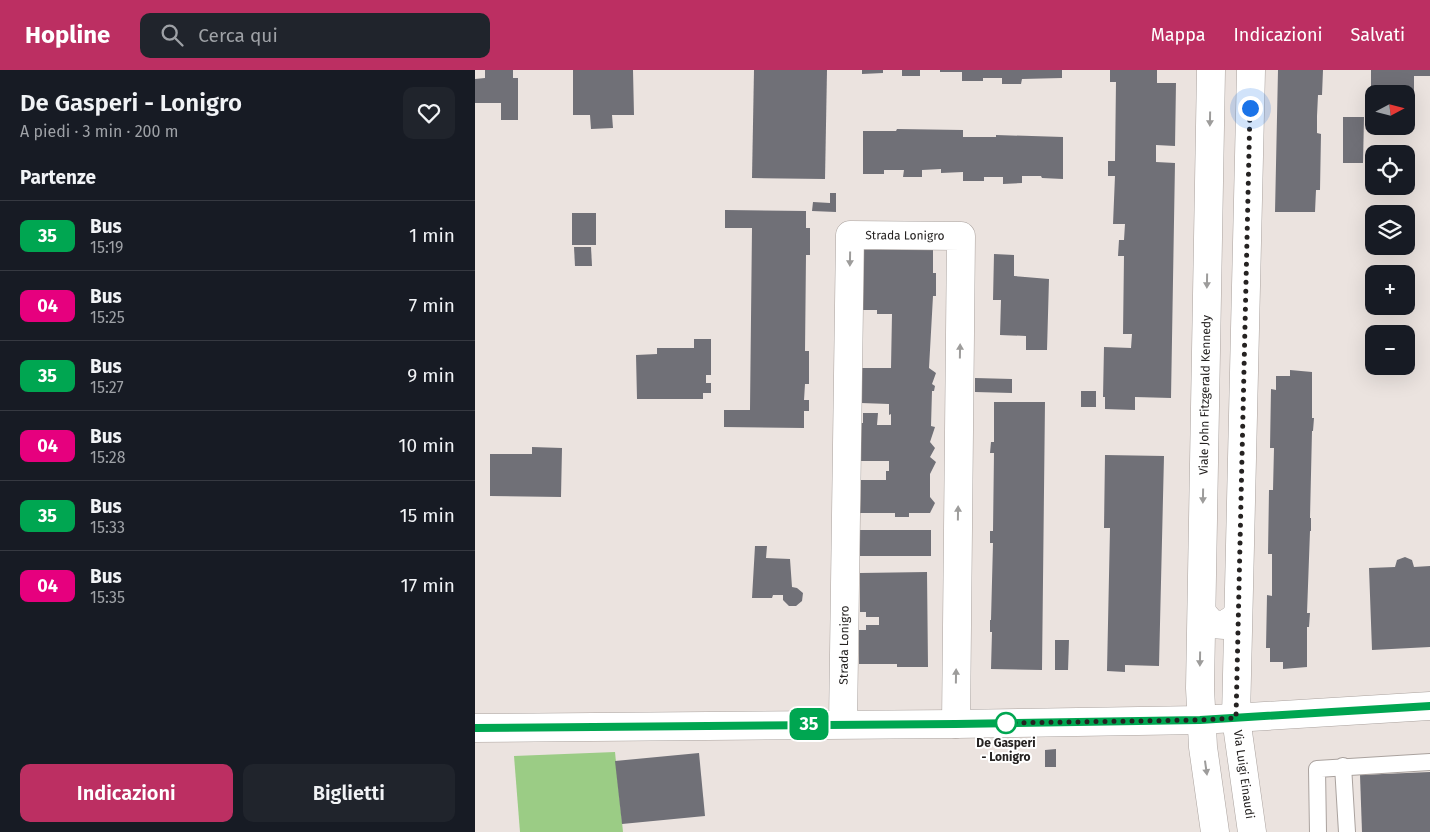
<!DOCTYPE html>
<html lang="it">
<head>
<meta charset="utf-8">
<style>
  :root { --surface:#171b24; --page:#20242c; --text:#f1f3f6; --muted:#9ea1a6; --line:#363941; --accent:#bc2f62 }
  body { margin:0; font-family:"Fira Sans",sans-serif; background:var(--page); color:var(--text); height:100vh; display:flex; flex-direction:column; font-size:19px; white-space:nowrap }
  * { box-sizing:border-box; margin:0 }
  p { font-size:16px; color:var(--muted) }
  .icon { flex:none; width:28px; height:28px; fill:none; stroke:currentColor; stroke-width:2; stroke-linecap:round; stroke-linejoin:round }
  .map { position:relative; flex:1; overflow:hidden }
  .details { display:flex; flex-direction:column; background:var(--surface); width:475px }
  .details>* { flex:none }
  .badge { padding:0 10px; border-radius:8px; font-size:18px; line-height:32px }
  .needle { width:32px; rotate:83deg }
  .tools { position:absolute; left:890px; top:15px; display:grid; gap:10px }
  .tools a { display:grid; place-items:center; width:50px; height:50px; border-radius:10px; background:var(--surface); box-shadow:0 5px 20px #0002; font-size:25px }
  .you { position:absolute; width:25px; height:25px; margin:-12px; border:4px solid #fff; border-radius:50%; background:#1a73e8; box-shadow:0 0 0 8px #1a73e833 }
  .map>.badge { position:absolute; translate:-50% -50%; box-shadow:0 0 0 2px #fff }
  h2 { padding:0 20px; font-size:19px; line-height:45px }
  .round { display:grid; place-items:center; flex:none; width:52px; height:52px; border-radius:10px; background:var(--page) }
  .headline { display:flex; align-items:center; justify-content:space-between; height:85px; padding:0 20px }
  h1 { font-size:24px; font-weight:600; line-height:38px }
  .primary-button { display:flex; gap:10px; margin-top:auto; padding:10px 20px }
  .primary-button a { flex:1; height:58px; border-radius:10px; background:var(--accent); color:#fff; font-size:20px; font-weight:600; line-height:58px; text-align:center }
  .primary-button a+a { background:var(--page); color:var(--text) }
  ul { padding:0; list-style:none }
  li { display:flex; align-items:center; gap:15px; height:70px; padding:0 20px; border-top:1px solid var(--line) }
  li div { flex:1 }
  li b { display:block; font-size:19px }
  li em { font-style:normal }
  li .badge { min-width:55px; font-weight:700; text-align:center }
  header { display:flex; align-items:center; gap:30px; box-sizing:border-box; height:70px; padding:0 25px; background:var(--accent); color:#fff }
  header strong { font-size:24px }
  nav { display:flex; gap:28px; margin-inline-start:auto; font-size:18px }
  .search { width:350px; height:45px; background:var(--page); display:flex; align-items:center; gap:12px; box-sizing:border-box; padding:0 18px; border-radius:10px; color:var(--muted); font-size:19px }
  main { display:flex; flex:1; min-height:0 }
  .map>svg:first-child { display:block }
  .green { fill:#9bcc85 }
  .building { fill:#707077 }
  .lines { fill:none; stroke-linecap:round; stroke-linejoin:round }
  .lane-casing { stroke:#aaa29e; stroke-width:18 }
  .street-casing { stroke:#aaa29e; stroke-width:29 }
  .secondary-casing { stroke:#aaa29e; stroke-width:29 }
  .lane { stroke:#fff; stroke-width:16 }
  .street { stroke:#fff; stroke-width:28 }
  .secondary { stroke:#fff; stroke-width:28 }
  .oneway { fill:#9d9c9b }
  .line-casing { stroke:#fff; stroke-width:11 }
  .line { stroke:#00a651; stroke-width:8 }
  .walk { stroke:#252221; stroke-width:5; stroke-dasharray:0 9 }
  .stop-dot { fill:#fff; stroke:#00a651; stroke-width:2.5 }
  .labels { text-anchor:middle; stroke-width:4; stroke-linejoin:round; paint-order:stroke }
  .street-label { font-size:12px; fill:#252221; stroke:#fff }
  .stop-label { font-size:12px; font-weight:bold; fill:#252221; stroke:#fff }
</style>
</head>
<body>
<header>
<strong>Hopline</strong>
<div class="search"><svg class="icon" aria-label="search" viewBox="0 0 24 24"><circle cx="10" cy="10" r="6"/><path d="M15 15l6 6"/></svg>Cerca qui</div>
<nav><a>Mappa</a><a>Indicazioni</a><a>Salvati</a></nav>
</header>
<main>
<section class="details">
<div class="headline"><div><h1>De Gasperi - Lonigro</h1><p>A piedi · 3 min · 200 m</p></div><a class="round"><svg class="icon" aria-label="heart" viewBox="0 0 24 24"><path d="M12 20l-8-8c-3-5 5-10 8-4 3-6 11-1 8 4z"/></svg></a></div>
<h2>Partenze</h2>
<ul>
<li><span class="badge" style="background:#00a651;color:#fff">35</span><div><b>Bus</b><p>15:19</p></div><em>1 min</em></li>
<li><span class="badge" style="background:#e6007e;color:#fff">04</span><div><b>Bus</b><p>15:25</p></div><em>7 min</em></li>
<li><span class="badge" style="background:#00a651;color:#fff">35</span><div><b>Bus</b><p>15:27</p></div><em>9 min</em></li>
<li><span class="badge" style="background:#e6007e;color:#fff">04</span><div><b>Bus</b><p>15:28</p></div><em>10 min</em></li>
<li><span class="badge" style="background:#00a651;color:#fff">35</span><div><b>Bus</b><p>15:33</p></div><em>15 min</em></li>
<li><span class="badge" style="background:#e6007e;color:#fff">04</span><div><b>Bus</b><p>15:35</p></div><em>17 min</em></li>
</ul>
<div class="primary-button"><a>Indicazioni</a><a>Biglietti</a></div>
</section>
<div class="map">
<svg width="955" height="762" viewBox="0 0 955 762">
  <rect width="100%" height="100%" fill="#ebe3df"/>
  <path class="green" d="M140 682 148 762H45L39 686Z"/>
  <g class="building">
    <path d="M10 0H38V8H43V50H26V33H0V9L10 8Z"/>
    <path d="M98 0H158L159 45H137L138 58 116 59 115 45H98Z"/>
    <path d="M279 0H352L350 109 277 108Z"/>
    <path d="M387 0H408V3L387 4Z"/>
    <rect x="427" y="0" width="18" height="6"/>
    <path d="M465 0H587V8L547 9 546 14H527V8H508V11H487V2H465Z"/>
    <path d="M635 0H682V13H701L700 76 681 75V92L700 93 696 328 660 327V340L630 339V327H628L629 277 656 278 657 264H648L649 186H643L644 170H649L650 154H638L640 106H633V91H640L641 12H635Z"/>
    <path d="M803 0H848L847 25H843L842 46V63L846 64 845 120H841L840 142H800Z"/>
    <path d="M896 0H955V6H939V21L896 22Z"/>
    <path d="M868 47H889L888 93H868Z"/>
    <path d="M422 59 488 60V67H521V65L588 67V109L567 108 566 106H547V113L528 114V107H509V111H488V102L466 103V99L447 100V107H428L429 100H409V104H388V61H421Z"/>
    <path d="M355 123H361V142L337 141 338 132 355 133Z"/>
    <path d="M250 140 331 141V158H335V185H331L330 281H334V314H330L329 330H334V341H329V358L249 357V340H275L277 158H250Z"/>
    <rect x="97" y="143" width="24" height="32"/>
    <path d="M458 174V203H461V226H458L454 298 461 303 457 314 460 316 459 321H457L456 356 460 357 455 372 460 378 455 387 461 392 455 404V427L460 433 455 443H434V447H420V443H385L386 410H411V401H414V391H386V353H388V343H403L402 355H416V344L414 345V334L386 333V298H416L417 244H402V240H387V177Z"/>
    <path d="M99 177H116L117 196H100Z"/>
    <path d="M519 184 539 185V206L574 209 572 280H551V266L525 265 526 230H518Z"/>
    <path d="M219 269H236V305H231V313H236V323H228V329H162L161 285 182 284V278H219Z"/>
    <path d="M815 300 837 302V348H839L838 361H837L835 448H836V461H835L832 543H835L834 557H832V597L808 599V592H795V578H791L792 525 797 526V484H793L794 420H798L799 378H795L796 319 801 320V306H815Z"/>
    <path d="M500 308 537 309V323L500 322Z"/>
    <rect x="606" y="321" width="15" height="16"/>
    <path d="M519 332H570L567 600 516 599 517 562H515V550H516L518 473H515V461H518L519 383H515L516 372H519Z"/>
    <path d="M57 377 87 378 86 427 15 426V384H57Z"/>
    <path d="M630 385 689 386 684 596 650 595V602L632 601 635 458H629Z"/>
    <rect x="385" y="460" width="71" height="26"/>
    <path d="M280 476H292L291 488 315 489 317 517 322 518 328 523 327 531 321 536H314L308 530V525H298L297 528H277Z"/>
    <path d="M930 487 937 490 939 497 955 496V577L897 580 894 498 920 497 922 490Z"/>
    <path d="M452 502 453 597H422V594H384V560H391V555H404V547H391V542H385V503Z"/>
    <path d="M580 570H594L593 600H580Z"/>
    <path d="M581 679V697H570V680Z"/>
    <path d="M224 683 230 746 147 754 140 691Z"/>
    <path d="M955 702V762H887L885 705Z"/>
  </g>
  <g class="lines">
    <g class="lane-casing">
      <g id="lane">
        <path d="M868 696 872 762"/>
        <path d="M843 762 842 699 955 692"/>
      </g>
    </g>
    <g class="street-casing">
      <g id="street">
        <path d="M727 543 737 554 750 555 762 546"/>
        <path id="s1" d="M368 654 375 165 486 166 481 654"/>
      </g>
    </g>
    <g class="secondary-casing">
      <g id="secondary">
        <path d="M736 0 725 618 728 677 740 762"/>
        <path id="s2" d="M776 0 761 648 777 762"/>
        <path d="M0 658 481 654 725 650 955 636"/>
      </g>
    </g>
    <use href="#lane" class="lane"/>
    <use href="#street" class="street"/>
    <use href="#secondary" class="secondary"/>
  </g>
  <defs><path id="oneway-solid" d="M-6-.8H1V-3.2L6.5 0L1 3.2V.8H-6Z" transform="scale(1.25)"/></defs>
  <g class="oneway">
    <use href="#oneway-solid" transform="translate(735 49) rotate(91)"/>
    <use href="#oneway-solid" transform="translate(375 189) rotate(91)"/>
    <use href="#oneway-solid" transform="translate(732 211) rotate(91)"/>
    <use href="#oneway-solid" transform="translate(485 281) rotate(-89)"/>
    <use href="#oneway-solid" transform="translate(728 426) rotate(91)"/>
    <use href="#oneway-solid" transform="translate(483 443) rotate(-89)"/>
    <use href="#oneway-solid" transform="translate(725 589) rotate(91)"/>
    <use href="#oneway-solid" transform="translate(481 606) rotate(-89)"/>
    <use href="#oneway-solid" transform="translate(731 698) rotate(82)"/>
  </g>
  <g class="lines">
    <g class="line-casing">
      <path id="line" d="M0 658 481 654 725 650 955 636"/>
    </g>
    <use href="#line" class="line"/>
    <path class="walk" d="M531 653 725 650 761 648 775 38"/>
  </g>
  <circle class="stop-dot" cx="531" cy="653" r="10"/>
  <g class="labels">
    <g class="street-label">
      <text dy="4" stroke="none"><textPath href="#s1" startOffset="544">Strada Lonigro</textPath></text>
      <text transform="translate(730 325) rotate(-89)" y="4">Viale John Fitzgerald Kennedy</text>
      <text dy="4" stroke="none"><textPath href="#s1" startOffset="79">Strada Lonigro</textPath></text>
      <text dy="4" stroke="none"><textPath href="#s2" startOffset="705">Via Luigi Einaudi</textPath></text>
    </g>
    <g class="stop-label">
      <text x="531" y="677">De Gasperi<tspan x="531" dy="14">- Lonigro</tspan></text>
    </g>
  </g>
</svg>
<div class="tools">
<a><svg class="needle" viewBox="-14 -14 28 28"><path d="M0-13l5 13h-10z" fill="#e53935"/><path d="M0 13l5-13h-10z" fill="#9ea1a6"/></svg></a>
<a><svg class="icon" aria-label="locate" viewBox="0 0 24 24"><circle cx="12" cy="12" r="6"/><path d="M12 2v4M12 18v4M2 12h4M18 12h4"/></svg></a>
<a><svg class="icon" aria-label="layers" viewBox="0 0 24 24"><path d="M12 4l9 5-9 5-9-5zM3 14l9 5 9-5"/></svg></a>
<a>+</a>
<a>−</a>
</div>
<div class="you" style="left:775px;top:38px"></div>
<b class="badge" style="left:334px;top:654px;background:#00a651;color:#fff">35</b>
</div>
</main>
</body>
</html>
